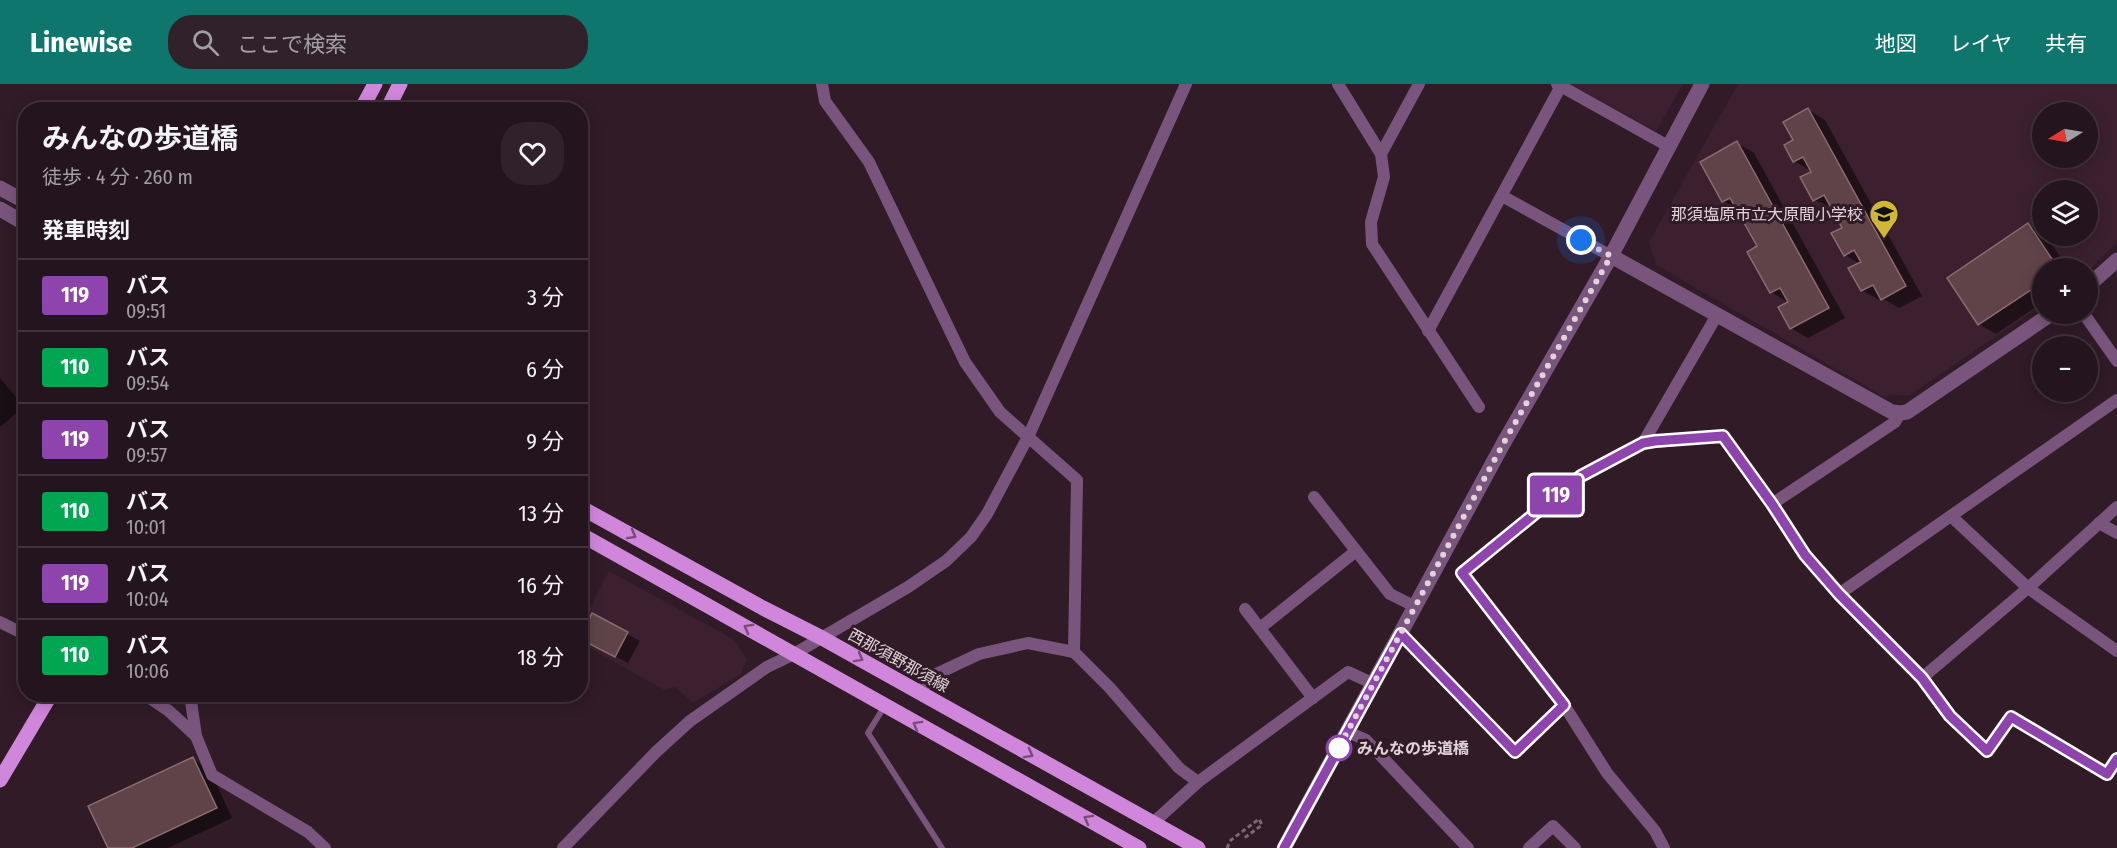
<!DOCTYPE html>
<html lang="ja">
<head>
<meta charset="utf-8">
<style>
  :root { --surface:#24141d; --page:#30212a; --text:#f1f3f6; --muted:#a39ea4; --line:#41333b; --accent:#0f766e }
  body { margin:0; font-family:"Fira Sans Condensed","Noto Sans JP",sans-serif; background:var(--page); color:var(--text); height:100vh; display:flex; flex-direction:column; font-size:22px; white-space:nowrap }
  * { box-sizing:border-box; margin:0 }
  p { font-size:20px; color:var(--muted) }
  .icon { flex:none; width:33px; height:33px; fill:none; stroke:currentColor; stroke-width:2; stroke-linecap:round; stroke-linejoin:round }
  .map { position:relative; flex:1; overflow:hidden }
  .sheet { position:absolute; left:18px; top:18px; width:570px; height:600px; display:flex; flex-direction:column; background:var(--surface); border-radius:24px; box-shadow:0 3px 15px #0003,0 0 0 2px var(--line) }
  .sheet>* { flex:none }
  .badge { padding:0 12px; border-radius:4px; font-size:21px; line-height:39px }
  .needle { width:39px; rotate:259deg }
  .fabs { position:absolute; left:2032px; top:18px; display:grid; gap:12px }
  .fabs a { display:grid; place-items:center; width:66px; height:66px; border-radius:50%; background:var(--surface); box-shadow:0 3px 15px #0003,0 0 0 2px var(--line); font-size:30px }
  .you { position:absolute; width:30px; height:30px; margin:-15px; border:4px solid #fff; border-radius:50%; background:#1a73e8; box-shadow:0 0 0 9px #1a73e833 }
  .map>.badge { position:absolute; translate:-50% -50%; box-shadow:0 0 0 3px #fff }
  h2 { padding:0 24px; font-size:22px; line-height:54px }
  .round { display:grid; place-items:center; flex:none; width:63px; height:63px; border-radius:24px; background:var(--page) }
  .head { display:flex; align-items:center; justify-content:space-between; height:102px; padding:0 24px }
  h1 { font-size:28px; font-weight:700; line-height:45px }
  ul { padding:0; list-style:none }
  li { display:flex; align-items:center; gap:18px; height:72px; padding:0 24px; border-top:2px solid var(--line) }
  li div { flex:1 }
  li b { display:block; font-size:22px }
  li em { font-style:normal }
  li .badge { min-width:66px; font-weight:700; text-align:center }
  header { display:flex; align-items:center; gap:36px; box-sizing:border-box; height:84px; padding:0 30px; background:var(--accent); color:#fff }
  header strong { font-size:28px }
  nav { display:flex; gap:33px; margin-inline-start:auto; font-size:21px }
  .search { width:420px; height:54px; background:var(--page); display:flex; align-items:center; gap:15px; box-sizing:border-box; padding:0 21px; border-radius:24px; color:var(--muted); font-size:22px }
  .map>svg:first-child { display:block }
  .built { fill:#3c2030; fill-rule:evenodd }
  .shadow { fill:#0007 }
  .building { fill:#5f4348; stroke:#8a6c70; stroke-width:1.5 }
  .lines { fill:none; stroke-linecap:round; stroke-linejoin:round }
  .path { stroke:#7b6973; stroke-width:3; stroke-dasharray:4.5 3; stroke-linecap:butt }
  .service { stroke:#79557d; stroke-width:6 }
  .minor { stroke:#79557d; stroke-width:12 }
  .tertiary { stroke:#79557d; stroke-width:15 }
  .primary { stroke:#d086da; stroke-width:15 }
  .oneway { stroke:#784b78 }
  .line-casing { stroke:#fff; stroke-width:14 }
  .line { stroke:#8e44ad; stroke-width:9 }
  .walk { stroke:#e2d2da; stroke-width:6; stroke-dasharray:0 10.8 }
  .stop-dot { fill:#fff; stroke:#8e44ad; stroke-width:3 }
  .labels { text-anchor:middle; stroke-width:6; stroke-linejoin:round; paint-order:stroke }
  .poi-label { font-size:16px; fill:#e2d2da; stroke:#301b27; text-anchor:end }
  .street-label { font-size:16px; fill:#e2d2da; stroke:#301b27 }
  .stop-label { font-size:16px; font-weight:bold; fill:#e2d2da; stroke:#301b27; text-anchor:start }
</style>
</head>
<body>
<header>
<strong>Linewise</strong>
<div class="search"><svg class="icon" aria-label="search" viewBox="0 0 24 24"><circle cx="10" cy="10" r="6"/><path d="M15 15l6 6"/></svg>ここで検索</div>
<nav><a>地図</a><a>レイヤ</a><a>共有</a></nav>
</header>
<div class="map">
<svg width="2117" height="764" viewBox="0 0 2117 764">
  <rect width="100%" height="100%" fill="#301b27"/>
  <g class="built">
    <path d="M1569 0H1683L1656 47Z"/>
    <path d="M1738 0H2117V158L2088 188V184H2043V220L1910 311 1883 312 1656 181 1649 158ZM2043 28H2088V74H2043ZM2043 106H2088V152H2043Z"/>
    <path d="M609 487 733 555 747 575 741 590 693 619 675 603 664 606 581 559 580 544Z"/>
  </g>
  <g class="shadow">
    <path d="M1808 26 1825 36 1922 212 1899 224 1882 214 1879 216 1862 206 1860 180 1845 171 1844 144 1833 124 1814 116 1813 88 1794 77 1795 56Z"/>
    <path d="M1737 59 1754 69 1845 234 1808 254 1791 244 1789 219 1771 208 1759 162 1739 126 1723 117Z"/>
    <path d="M2028 141 2046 152 2068 184H2043V218L1996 250 1979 240Z"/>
    <path d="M0 294 24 323 0 343Z"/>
    <path d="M592 531 640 557 628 579 594 561Z"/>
    <path d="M192 675 209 684 232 734 168 764H110L90 723Z"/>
  </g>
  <g class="building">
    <path d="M1808 24 1906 202 1881 216 1873 201 1861 207 1848 184 1861 178 1854 166 1844 172 1831 149 1842 144 1824 111 1813 117 1800 93 1811 88 1803 73 1793 78 1784 61 1793 56 1783 38Z"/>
    <path d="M1737 57 1829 224 1790 245 1778 223 1788 218 1780 204 1770 209 1747 168 1757 162 1730 114 1722 118 1700 78Z"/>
    <path d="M2028 139 2058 184H2043V198L1978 241 1947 194Z"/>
    <path d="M592 529 628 548 615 573 580 555Z"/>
    <path d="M193 673 217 724 132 764H108L88 722Z"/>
  </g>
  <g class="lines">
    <path class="path" d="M1227 764 1231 756 1259 735 1262 741 1243 755"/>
    <path class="service" d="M884 623 868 649 942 764"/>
    <g class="minor">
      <path d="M822 0 825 17 869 78 965 278 1000 328 1077 396 1074 568 1110 604 1179 684 1198 698"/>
      <path d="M1338 0 1381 70 1384 93 1371 138 1372 160 1479 323"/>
      <path d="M1557 0 1668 62"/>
      <path d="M1381 70 1419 0"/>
      <path d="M1502 112 1611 172"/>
      <path d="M2084 230 2117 277"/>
      <path d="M1428 247 1561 2"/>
      <path d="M1643 359 1717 231"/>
      <path d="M1314 413 1390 510 1416 523"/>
      <path d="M1772 420 1895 338 1900 329"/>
      <path d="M1952 433 2028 504 2117 567"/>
      <path d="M2099 439 2117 449"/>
      <path d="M1839 510 2117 316"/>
      <path d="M1245 525 1313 614"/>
      <path d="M0 538 26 551"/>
      <path d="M1260 544 1356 467"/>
      <path d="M1401 550 1515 668 1564 621"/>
      <path d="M1922 594 2028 504 2117 423"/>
      <path d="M920 609 930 593 979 570 1028 559 1074 568"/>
      <path d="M144 610 169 627 196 652"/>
      <path d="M190 610 196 652 212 691 308 748 325 764"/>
      <path d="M1348 648 1366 656 1468 764"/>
      <path d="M1153 739 1198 698 1348 588 1374 600"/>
      <path d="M563 764 656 668 690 637 767 583 794 570 908 503 946 477 971 453 987 430 1028 353 1186 0"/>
      <path d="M1529 764 1553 742 1575 764"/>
      <path d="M1664 764 1655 747 1607 689 1564 621 1462 489 1581 392 1611 376 1643 359 1723 352 1772 420 1805 471 1839 510 1922 594 1950 632 1987 667 2011 633 2107 690 2117 675"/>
    </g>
    <g class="tertiary">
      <path d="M0 104 26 118"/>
      <path d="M0 125 26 140"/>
      <path d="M1611 172 1892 328 1900 329 1907 328 2051 230"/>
      <path d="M2088 202 2117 176"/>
      <path d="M1284 764 1503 360 1611 172 1702 0"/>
    </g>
    <g class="primary">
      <path d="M361 26 375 0"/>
      <path d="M387 26 400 0"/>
      <path d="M580 423 763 524 822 554 1198 764"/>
      <path d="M580 450 1139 764"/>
      <path d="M0 696 51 610"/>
    </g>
  </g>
  <defs><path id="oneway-chevron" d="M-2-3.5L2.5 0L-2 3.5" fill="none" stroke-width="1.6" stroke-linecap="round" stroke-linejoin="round" transform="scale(1.5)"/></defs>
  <g class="oneway">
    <use href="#oneway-chevron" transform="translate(632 451) rotate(29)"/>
    <use href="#oneway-chevron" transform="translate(748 544) rotate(-151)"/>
    <use href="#oneway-chevron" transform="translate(859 574) rotate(29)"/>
    <use href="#oneway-chevron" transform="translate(917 641) rotate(-151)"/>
    <use href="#oneway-chevron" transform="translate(1029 670) rotate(29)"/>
    <use href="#oneway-chevron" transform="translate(1088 735) rotate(-151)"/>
  </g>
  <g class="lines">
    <g class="line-casing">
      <path id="line" d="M1284 764 1401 550 1515 668 1564 621 1462 489 1581 392 1611 376 1643 359 1655 357 1723 352 1772 420 1805 471 1839 510 1922 594 1950 632 1987 667 2011 633 2107 690 2117 675"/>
    </g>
    <use href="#line" class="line"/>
    <path class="walk" d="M1339 664 1337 667 1503 360 1611 172 1581 156"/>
  </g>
  <defs>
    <g id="school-pin" transform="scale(1.5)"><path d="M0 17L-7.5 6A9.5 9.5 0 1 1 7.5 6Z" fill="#d1b736" stroke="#301b27"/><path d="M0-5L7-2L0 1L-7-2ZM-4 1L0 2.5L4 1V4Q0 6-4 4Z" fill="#111"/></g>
  </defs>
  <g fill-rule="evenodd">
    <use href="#school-pin" x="1884" y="130"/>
  </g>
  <circle class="stop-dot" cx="1339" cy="664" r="12"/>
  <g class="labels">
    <g class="poi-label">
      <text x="1863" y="136">那須塩原市立大原間小学校</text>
    </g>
    <g class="street-label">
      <text transform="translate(899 576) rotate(29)" y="6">西那須野那須線</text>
    </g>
    <g class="stop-label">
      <text x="1357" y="670">みんなの歩道橋</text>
    </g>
  </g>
</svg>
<div class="fabs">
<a><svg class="needle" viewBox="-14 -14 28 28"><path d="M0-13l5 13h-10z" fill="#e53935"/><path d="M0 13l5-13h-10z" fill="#a39ea4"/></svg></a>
<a><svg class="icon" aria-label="layers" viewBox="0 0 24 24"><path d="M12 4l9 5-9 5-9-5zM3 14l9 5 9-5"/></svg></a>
<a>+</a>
<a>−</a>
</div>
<div class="you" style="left:1581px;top:156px"></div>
<b class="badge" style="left:1556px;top:411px;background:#8e44ad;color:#fff">119</b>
<section class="sheet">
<div class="head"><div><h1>みんなの歩道橋</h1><p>徒歩 · 4 分 · 260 m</p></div><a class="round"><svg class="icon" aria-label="heart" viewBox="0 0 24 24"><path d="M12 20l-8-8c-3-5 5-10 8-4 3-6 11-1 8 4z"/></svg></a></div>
<h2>発車時刻</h2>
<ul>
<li><span class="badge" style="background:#8e44ad;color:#fff">119</span><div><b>バス</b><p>09:51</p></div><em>3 分</em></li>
<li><span class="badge" style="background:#00a651;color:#fff">110</span><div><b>バス</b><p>09:54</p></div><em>6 分</em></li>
<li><span class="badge" style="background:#8e44ad;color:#fff">119</span><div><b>バス</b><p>09:57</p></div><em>9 分</em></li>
<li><span class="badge" style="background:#00a651;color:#fff">110</span><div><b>バス</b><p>10:01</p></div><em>13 分</em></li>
<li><span class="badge" style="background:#8e44ad;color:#fff">119</span><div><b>バス</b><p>10:04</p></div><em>16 分</em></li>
<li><span class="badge" style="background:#00a651;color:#fff">110</span><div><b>バス</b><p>10:06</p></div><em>18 分</em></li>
</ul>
</section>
</div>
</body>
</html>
